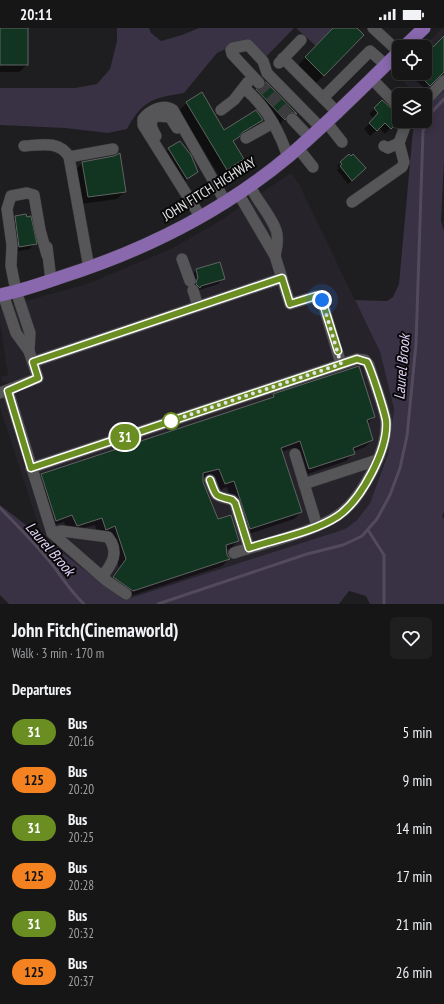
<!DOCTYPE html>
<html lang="en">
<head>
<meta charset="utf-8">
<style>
  :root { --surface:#161617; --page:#1f1f20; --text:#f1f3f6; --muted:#9e9fa1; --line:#353536 }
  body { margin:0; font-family:"PT Sans Narrow",sans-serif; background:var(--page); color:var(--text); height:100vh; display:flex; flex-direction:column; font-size:15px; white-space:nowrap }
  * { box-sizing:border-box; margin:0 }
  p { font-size:13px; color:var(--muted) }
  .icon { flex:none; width:22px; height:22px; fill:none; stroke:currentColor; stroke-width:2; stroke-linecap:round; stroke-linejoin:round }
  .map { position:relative; height:576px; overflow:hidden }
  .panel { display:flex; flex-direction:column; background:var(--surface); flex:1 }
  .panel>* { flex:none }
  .badge { padding:0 8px; border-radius:13px; font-size:14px; line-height:26px }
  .tools { position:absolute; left:392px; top:12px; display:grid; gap:8px }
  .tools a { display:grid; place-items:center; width:40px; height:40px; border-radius:6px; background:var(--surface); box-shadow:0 2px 10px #0003,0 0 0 1px var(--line); font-size:20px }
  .you { position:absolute; width:20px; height:20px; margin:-10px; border:3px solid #fff; border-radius:50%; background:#1a73e8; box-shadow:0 0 0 6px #1a73e833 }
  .map>.badge { position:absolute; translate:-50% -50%; box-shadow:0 0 0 2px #fff }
  h2 { padding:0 12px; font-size:15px; line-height:36px }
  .round { display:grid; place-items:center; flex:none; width:42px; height:42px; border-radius:6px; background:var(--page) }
  .summary { display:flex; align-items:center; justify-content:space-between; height:68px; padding:0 12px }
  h1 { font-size:19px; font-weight:800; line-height:30px }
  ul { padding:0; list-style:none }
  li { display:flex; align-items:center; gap:12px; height:48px; padding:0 12px }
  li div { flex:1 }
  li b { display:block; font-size:15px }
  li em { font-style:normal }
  li .badge { min-width:44px; font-weight:700; text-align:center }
  .status { display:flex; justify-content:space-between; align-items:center; height:28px; padding:0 20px; background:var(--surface); direction:ltr }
  .status svg { height:11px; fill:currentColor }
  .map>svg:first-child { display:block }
  .built { fill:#26232b }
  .green { fill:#393144 }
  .shadow { fill:#0007 }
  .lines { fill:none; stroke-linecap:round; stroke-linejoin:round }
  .stream { stroke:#534a5c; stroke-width:3 }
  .building { fill:#123521; stroke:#616462 }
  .minor-tunnel { stroke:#3c3b3d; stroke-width:11; stroke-dasharray:11 5.5; stroke-linecap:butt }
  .minor-casing { stroke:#383839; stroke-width:12 }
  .major-casing { stroke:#383839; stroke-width:14 }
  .minor { stroke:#565558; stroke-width:11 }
  .major { stroke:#8968ae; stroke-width:13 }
  .line-casing { stroke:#fff; stroke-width:9 }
  .line { stroke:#6b8e23; stroke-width:6 }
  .walk { stroke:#e4e3e5; stroke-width:4; stroke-dasharray:0 7.2 }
  .stop-dot { fill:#fff; stroke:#6b8e23; stroke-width:2 }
  .labels { text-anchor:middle; stroke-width:4; stroke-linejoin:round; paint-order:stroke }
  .street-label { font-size:14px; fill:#e4e3e5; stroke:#080809 }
  .water-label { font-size:15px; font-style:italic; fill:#e3d4f8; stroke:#080809 }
</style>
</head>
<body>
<div class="status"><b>20:11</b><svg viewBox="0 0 49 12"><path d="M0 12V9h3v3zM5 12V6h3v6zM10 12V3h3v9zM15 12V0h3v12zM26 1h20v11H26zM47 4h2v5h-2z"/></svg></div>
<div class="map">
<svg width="444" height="576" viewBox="0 0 444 576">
  <rect width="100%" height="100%" fill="#1e1d1f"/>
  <g class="built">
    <path d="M442 0H444V63L427 77 425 67H417L396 47 399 43V45H425V19H423Z"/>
    <path d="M291 145 299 156 380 324 394 381 388 426 370 475 357 492 345 501 124 572 45 511 39 499 0 380V372L8 355 2 353 1 349 8 347 0 295V280L87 256 171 221 218 194Z"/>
  </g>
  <g class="green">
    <path d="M117 0H149L151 5 161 13 182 7 199 0H294L264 31 247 11 217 25 184 65C153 70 143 72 127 101L108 105 65 100 0 97V60H75L97 56 110 41 117 13Z"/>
    <path d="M296 0H333L316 18Z"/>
    <path d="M444 63V132L441 193 444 203V483L442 489 444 490V576H370L366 568 349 563 339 576H9L0 567V477L124 572 345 501 357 492 370 475 388 426 394 381 380 324 355 272 387 273 393 269 399 256 413 102 419 93H425L427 77Z"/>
  </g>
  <g class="shadow">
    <path d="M0 0H27V37L19 44H0Z"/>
    <path d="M334 0H355L363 7 316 55 298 37Z"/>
    <path d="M444 9V42L425 61 412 49 410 51 406 47 408 45H425V28Z"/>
    <path d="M266 55 296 86 291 91 285 90 279 97 251 67Z"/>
    <path d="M382 73 399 90 385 106 379 100 370 108 364 101 374 91 369 86Z"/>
    <path d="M187 75 224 103 262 92 255 100 238 109 233 114 243 131 235 138 219 148 179 82Z"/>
    <path d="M169 121 197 143 181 156 163 126Z"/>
    <path d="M83 135 125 163 117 171 81 176 75 142Z"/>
    <path d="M341 135 361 144 348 156 337 142 339 140 337 138Z"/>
    <path d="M15 189 35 215 30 221 14 224 10 194Z"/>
    <path d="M196 242 224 250 218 256 196 263 191 248Z"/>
    <path d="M274 367 374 389 367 396 372 412 365 419 353 424V426L346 433 302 448 293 420 281 424 301 484 294 491 243 508 227 459 217 463 212 448 202 450V455L217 492 238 513 231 520 226 522V527L229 531 222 538 125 570 107 556 119 539 108 505 98 508 95 497 68 504 64 494 48 499 34 454 41 446 269 372Z"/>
  </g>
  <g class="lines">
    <g class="stream">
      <path d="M0 480C18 498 35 516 51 535 62 549 71 564 84 576"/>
      <path d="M368 502 384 527V576"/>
      <path d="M158 576 307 526 343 517 362 508 377 491 390 467 400 440 407 408 416 316 423 103 431 85 444 71"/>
    </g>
  </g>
  <g class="building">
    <rect x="0" y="0" width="28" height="37"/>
    <path d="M333 0H357L364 7 324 48 305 29Z"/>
    <path d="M444 8V44L430 58 417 45H425V27Z"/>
    <path d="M266 54 297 86 290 84 287 86 285 92 256 61 263 60Z"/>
    <path d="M202 64 224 102 256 82 263 92 243 104 239 109 233 113 244 131 227 142 186 74Z"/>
    <path d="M382 72 399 87V93L391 101 385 95 377 103 369 95 378 85 374 80Z"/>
    <path d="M180 113 191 127 198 144 187 151 168 120Z"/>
    <path d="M120 125 126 164 88 169 82 134 114 128Z"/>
    <path d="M349 126 351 128 353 126 366 140 352 153 340 138 342 136 340 134Z"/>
    <path d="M26 186 27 189 31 188 37 216 19 219 15 188Z"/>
    <path d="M220 234 225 251 201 258 200 260 196 256 197 251 198 250 196 241Z"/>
    <path d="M359 338 375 389 367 392 373 412 353 420 355 426 309 441 300 413 281 420 302 484 250 501 234 453 225 456 219 441 203 445V454L218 491 231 487 239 513 226 517 227 527 230 531 133 563 113 549 126 531 115 498 106 502 102 490 77 498 72 487 56 493 41 446 274 369 273 366Z"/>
  </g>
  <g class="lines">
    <path class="minor-tunnel" d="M259 55 292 91"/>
    <g class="minor-casing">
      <g id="minor">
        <path d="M373 0 399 24"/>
        <path d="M283 30 338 85"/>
        <path d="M279 35 301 12"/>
        <path d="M372 51 399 79"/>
        <path d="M259 55 232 26 231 22 233 20 248 17 263 33 267 45 321 100"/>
        <path d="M244 60C266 78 279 102 288 129"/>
        <path d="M323 70 370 23 386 37"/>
        <path d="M425 70 429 69 444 53"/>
        <path d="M221 82 234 72 248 54"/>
        <path d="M292 91 310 110"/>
        <path d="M327 95 342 114"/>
        <path d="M156 108C152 101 148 94 156 88L170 89 177 100"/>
        <path d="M246 110 273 95"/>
        <path d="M24 118C40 117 60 112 69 129L89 240"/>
        <path d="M384 118 388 120 399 115"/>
        <path d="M298 120 313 139"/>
        <path d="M69 129 113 121"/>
        <path d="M250 158C257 173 270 186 276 202 279 210 277 220 275 228"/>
        <path d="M238 165 275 228 290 276 316 268 321 269 341 336"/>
        <path d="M352 174 402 139 404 134 399 115 407 93"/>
        <path d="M200 188 143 97V91C149 83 163 75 173 82L225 173"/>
        <path d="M47 219 51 252"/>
        <path d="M182 231 190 253"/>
        <path d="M193 262 197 275"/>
        <path d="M3 266 16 305 29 323"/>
        <path d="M33 334 282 250"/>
        <path d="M8 363 52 505 107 553 126 566"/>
        <path d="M0 365 38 350 29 323 30 305 16 263 11 238 12 217 7 181 11 168 27 165 34 167 40 202 47 227"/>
        <path d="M295 426 317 498"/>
        <path d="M31 440 357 331 365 332 369 337C373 352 384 378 386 393 387 408 381 426 374 440 365 457 354 477 337 488 311 505 264 515 234 525"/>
        <path d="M210 452C217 470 214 467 232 472L235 475 249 520"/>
        <path d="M304 456 377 432"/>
        <path d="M52 505 62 503 108 509C120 524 112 536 102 549"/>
      </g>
    </g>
    <g class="major-casing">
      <g id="major">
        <path d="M404 19 424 0"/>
        <path d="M0 267C21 263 41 256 61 249 143 223 223 183 289 128 328 95 363 59 399 24"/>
      </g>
    </g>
    <use href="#minor" class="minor"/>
    <use href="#major" class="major"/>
  </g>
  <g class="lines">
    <g class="line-casing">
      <path id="line" d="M210 452C217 470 214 467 232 472L235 475 249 520C276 511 314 504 338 488 361 472 389 421 386 392 384 382 372 344 367 334L357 331 31 440 8 363 38 350 33 334 282 250 290 276 316 268 321 269 338 323"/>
    </g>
    <use href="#line" class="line"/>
    <path class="walk" d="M171 393 341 336 322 272"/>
  </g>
  <circle class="stop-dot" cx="171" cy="393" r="8"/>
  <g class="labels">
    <g class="street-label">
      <text transform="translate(209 161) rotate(-32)" y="5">JOHN FITCH HIGHWAY</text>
    </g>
    <g class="water-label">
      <text transform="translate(402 339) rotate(-85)" y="5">Laurel Brook</text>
      <text transform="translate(50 521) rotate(49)" y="5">Laurel Brook</text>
    </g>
  </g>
</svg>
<div class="tools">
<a><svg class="icon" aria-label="locate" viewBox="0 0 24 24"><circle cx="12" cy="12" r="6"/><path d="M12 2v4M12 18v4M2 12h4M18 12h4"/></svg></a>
<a><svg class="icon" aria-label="layers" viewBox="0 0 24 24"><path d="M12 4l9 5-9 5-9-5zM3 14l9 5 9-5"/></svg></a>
</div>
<div class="you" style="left:322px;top:272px"></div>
<b class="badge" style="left:125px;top:409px;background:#6b8e23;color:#fff">31</b>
</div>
<section class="panel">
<div class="summary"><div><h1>John Fitch(Cinemaworld)</h1><p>Walk · 3 min · 170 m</p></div><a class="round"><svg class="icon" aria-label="heart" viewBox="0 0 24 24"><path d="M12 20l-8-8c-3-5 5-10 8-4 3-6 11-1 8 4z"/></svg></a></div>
<h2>Departures</h2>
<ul>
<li><span class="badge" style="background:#6b8e23;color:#fff">31</span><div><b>Bus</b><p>20:16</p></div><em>5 min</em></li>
<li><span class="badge" style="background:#f58220;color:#111">125</span><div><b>Bus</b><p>20:20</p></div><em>9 min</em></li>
<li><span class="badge" style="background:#6b8e23;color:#fff">31</span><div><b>Bus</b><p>20:25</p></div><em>14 min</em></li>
<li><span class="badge" style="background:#f58220;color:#111">125</span><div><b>Bus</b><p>20:28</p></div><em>17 min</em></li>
<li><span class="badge" style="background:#6b8e23;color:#fff">31</span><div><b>Bus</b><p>20:32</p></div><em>21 min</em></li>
<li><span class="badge" style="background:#f58220;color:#111">125</span><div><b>Bus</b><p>20:37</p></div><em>26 min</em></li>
</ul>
</section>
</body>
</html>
